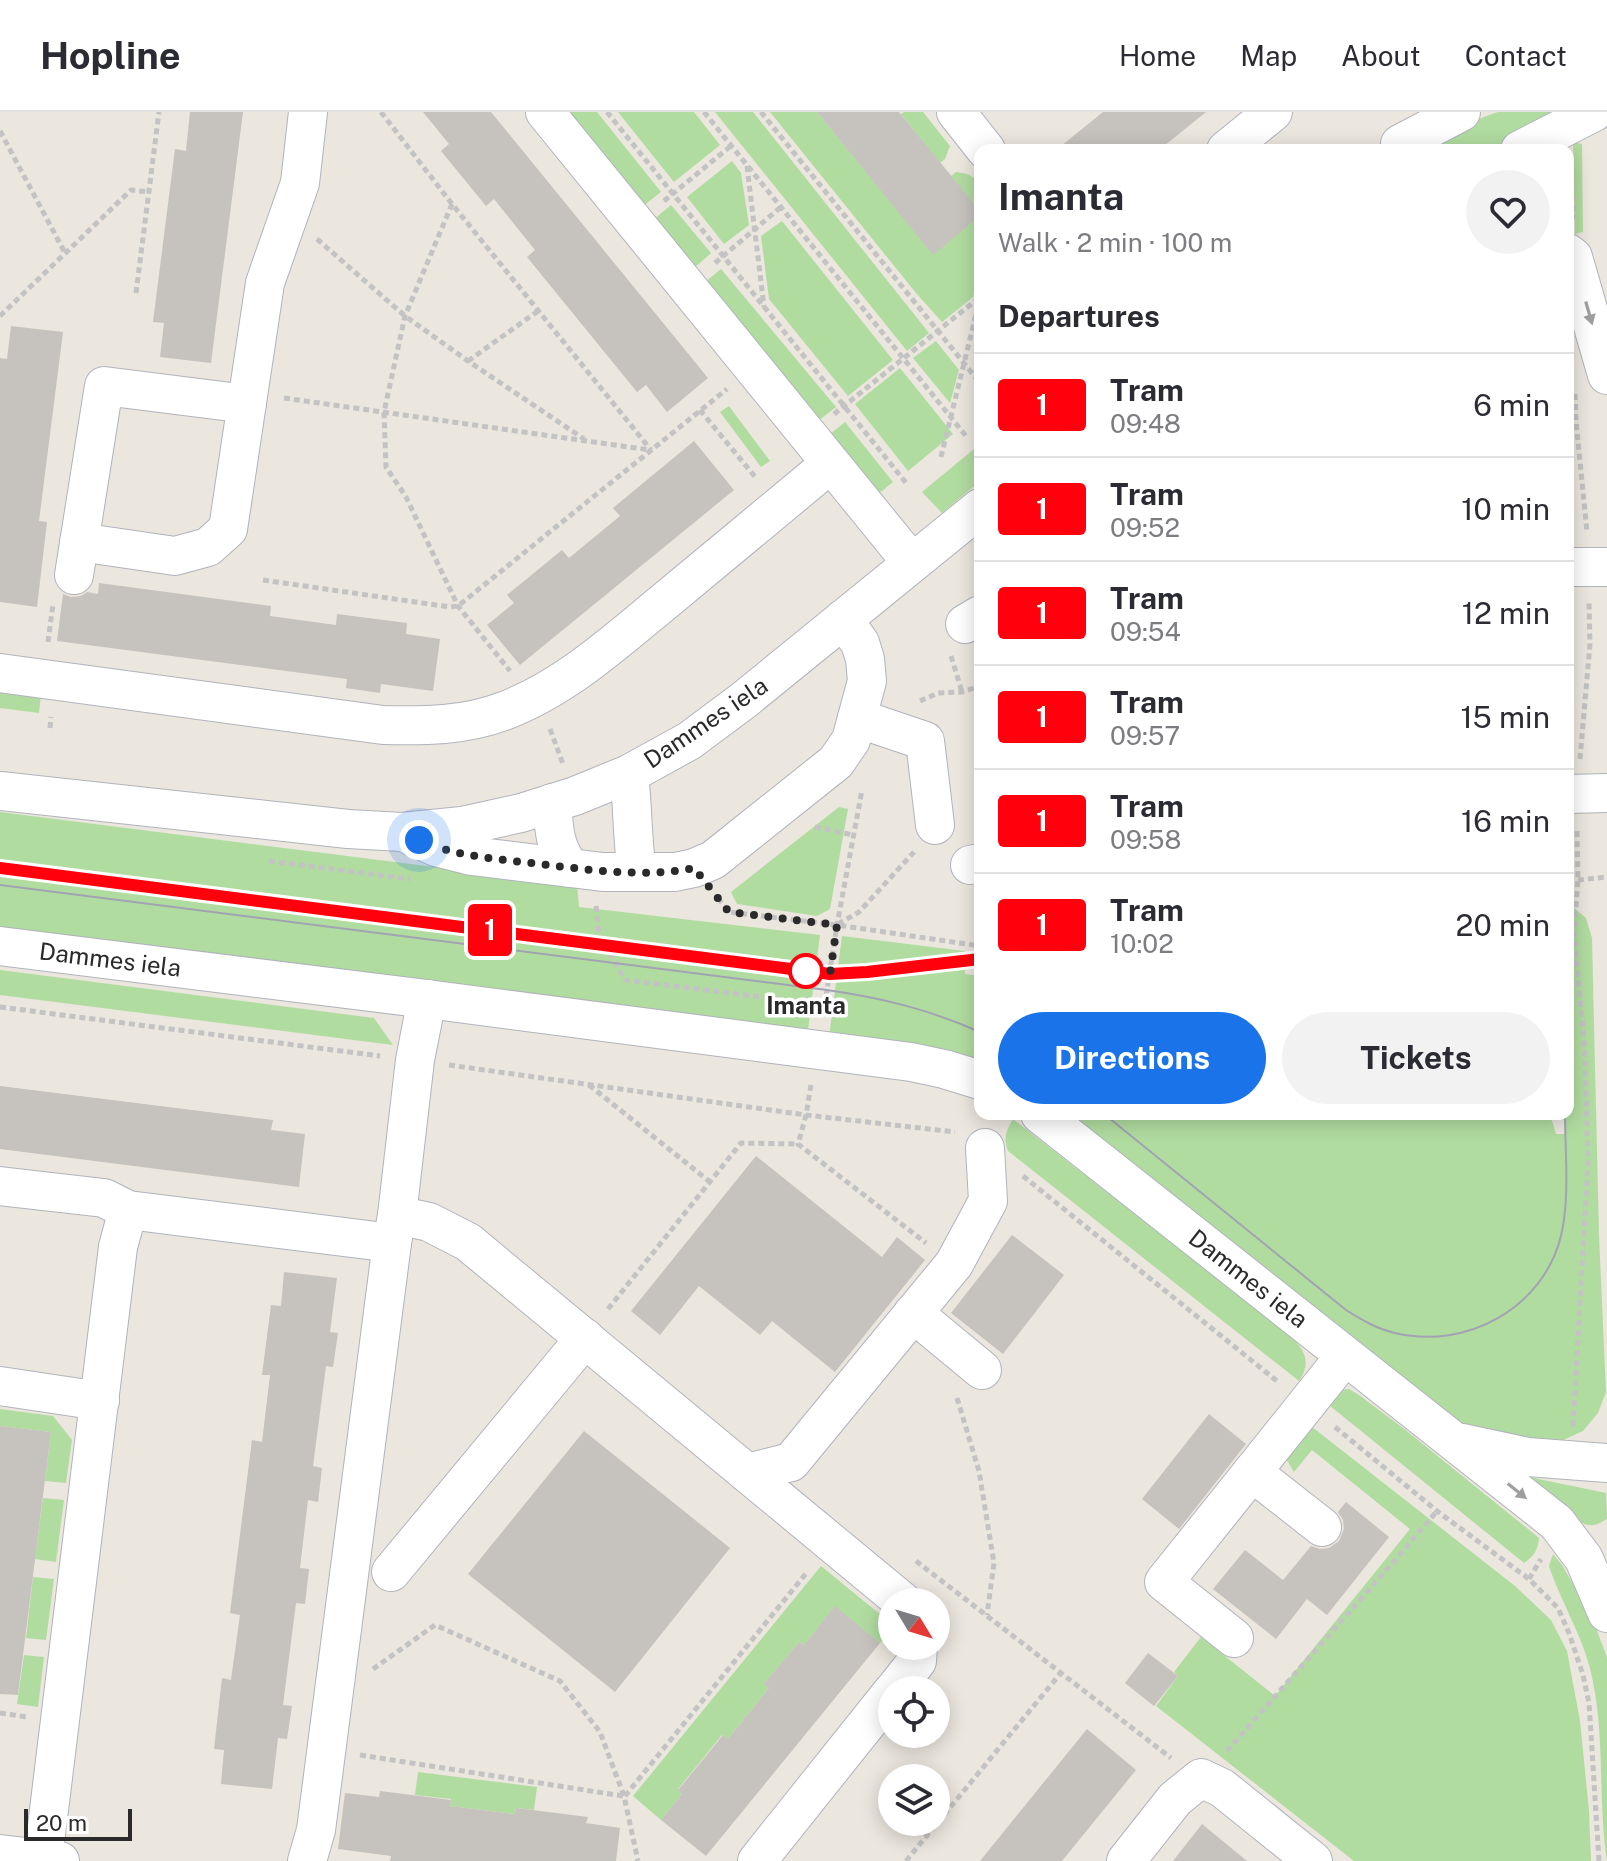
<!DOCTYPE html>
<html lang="en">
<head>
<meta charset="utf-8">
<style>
  :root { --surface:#fff; --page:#f2f2f3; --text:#2b2b33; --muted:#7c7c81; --line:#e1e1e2; --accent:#1a73e8 }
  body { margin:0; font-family:"Public Sans",sans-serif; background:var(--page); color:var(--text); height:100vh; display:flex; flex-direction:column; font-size:30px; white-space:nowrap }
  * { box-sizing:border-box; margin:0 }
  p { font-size:26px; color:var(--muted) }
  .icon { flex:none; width:44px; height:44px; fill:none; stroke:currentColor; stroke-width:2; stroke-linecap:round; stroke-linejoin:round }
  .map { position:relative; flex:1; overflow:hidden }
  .side { position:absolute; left:974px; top:32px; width:600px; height:976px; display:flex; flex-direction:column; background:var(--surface); border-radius:16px; box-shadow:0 4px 20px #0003 }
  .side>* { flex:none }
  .badge { padding:0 16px; border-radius:6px; font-size:28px; line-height:52px }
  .needle { width:52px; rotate:128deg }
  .controls { position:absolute; left:878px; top:1476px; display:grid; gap:16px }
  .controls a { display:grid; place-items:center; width:72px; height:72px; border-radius:50%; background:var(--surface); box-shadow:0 4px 20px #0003; font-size:40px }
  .scale { position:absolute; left:24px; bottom:20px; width:108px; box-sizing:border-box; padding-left:8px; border:4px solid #2a2a2a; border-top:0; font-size:22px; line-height:28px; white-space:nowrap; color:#2a2a2a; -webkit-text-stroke:6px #fff; paint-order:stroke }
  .you { position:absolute; width:40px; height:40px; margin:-20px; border:6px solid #fff; border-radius:50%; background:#1a73e8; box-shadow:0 0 0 12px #1a73e833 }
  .map>.badge { position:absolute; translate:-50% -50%; box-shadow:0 0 0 4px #fff }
  h2 { padding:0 24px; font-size:30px; line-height:72px }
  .round { display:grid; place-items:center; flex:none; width:84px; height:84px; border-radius:42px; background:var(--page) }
  .headline { display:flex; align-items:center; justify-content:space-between; height:136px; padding:0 24px }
  h1 { font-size:38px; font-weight:700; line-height:60px }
  .primary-button { display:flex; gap:16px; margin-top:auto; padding:16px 24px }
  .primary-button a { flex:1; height:92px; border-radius:48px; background:var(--accent); color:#fff; font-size:32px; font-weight:700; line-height:92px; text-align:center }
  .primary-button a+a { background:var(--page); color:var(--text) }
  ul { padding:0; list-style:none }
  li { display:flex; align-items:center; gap:24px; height:104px; padding:0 24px; border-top:2px solid var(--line) }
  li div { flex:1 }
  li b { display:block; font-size:30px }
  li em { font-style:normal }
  li .badge { min-width:88px; font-weight:700; text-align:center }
  header { display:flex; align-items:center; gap:48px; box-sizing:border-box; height:112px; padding:0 40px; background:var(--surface); border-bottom:2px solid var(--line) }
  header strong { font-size:38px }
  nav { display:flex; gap:44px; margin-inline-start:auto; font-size:28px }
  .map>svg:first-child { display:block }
  .green { fill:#b1dca0 }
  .building { fill:#c6c2bd }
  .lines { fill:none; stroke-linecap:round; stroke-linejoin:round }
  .minor-casing { stroke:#b1b3bc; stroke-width:40 }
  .path { stroke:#c3c3c3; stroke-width:5; stroke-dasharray:6 4; stroke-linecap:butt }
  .minor { stroke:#fff; stroke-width:38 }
  .tram { stroke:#a1a3b2; stroke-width:2 }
  .oneway { fill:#9f9f9f }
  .line-casing { stroke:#fff; stroke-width:18 }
  .line { stroke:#ff000c; stroke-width:12 }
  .walk { stroke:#2a2a2a; stroke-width:8; stroke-dasharray:0 14.4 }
  .stop-dot { fill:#fff; stroke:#ff000c; stroke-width:4 }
  .labels { text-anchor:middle; stroke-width:7; stroke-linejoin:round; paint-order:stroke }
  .street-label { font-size:24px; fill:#2a2a2a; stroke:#fff }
  .stop-label { font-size:24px; font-weight:bold; fill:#2a2a2a; stroke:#fff }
</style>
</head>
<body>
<header>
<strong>Hopline</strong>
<nav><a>Home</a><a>Map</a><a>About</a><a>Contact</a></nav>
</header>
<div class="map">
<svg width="1607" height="1749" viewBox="0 0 1607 1749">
  <rect width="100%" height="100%" fill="#ebe6de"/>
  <g class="green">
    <path d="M566 0H597L661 80 642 95Z"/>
    <path d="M618 0H694L720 33 674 70Z"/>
    <path d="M715 0H753L929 221 907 239Z"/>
    <path d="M770 0H817L933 142 980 104V155L973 185 942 210 916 181Z"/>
    <path d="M904 0H923L950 34 945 47 940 51 901 2Z"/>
    <path d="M1498 0H1555L1533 16 1489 38H1424L1459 14Z"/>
    <path d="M1573 30 1582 32 1583 120 1575 122Z"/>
    <path d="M732 49 741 61 749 113 724 132 687 85Z"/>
    <path d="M956 60C984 63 980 76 980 99L951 64Z"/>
    <path d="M671 93 711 141 693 157 653 108Z"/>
    <path d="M782 109 893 248 848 284 769 187 761 124Z"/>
    <path d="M721 157 836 295 818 309 704 171Z"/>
    <path d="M936 229 959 258 950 291 913 246Z"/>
    <path d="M900 256 953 322 908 359 855 292Z"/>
    <path d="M729 294 770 349 761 355 720 300Z"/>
    <path d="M845 310 893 370 877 383 829 323Z"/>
    <path d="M980 332V369L942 401 922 380Z"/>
    <path d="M0 577 41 582 39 601 0 596Z"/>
    <path d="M839 695 848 697 830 797 817 804 737 792 731 780Z"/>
    <path d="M0 700 577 773 579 795 820 823 808 918 0 815Z"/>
    <path d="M1568 791 1586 806 1592 826 1599 1123 1606 1280 1598 1301 1583 1319 1559 1330 1530 1334 1464 1316 1068 1002H1550L1556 1022H1565V1002H1568Z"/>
    <path d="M842 824 965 839V862L980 864V950L829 925Z"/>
    <path d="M0 858 374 906 393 933 0 883Z"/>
    <path d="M1013 1007 1292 1225C1306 1241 1311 1250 1299 1269L1008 1039C1003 1026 1006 1019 1013 1007Z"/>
    <path d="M1349 1277 1359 1283 1403 1316 1539 1426C1538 1438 1534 1444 1524 1451L1324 1289 1339 1278Z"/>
    <path d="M0 1297 53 1304 72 1328 66 1371 45 1369 51 1320 0 1314Z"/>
    <path d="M1307 1311 1515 1474 1551 1508 1567 1539 1580 1609 1589 1699 1591 1749H1354L1156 1594 1178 1564 1174 1560 1201 1525 1275 1584 1410 1417 1312 1338 1294 1360 1285 1345Z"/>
    <path d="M1515 1362 1606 1381 1607 1407C1602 1410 1596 1414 1589 1413 1571 1411 1531 1374 1515 1362Z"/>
    <path d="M43 1386 64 1388 56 1450 35 1447Z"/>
    <path d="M1553 1442 1562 1453 1590 1501 1607 1545V1749C1598 1691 1605 1629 1593 1570 1586 1529 1562 1493 1549 1454Z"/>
    <path d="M821 1454 892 1512V1515L880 1531 835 1495 804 1533 799 1530 765 1571 769 1576 728 1627 722 1623 678 1677 682 1682 661 1708 633 1684Z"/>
    <path d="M33 1465 54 1467 46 1528 26 1526Z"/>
    <path d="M24 1543 44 1545 38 1595 17 1592Z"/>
    <path d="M418 1660 537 1675 534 1698 516 1696 515 1702 450 1694 451 1687 415 1683Z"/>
  </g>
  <g class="building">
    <path d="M190 0H243L211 251 160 245 164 211 153 210 175 37 186 39Z"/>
    <path d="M423 0H491L708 266 667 300 646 273 637 280 527 145 535 138 494 87 486 94 441 39 449 32Z"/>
    <path d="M817 0H899L980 99V104L933 143Z"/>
    <path d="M1103 0H1206L1159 38H1056Z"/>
    <path d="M11 214 63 220 39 409 47 410 37 495 0 490V246L7 247Z"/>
    <path d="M694 329 734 378 520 553 487 513 514 491 507 483 562 438 569 446 620 404 613 396Z"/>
    <path d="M99 471 271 494 270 504 336 513 337 502 407 511 406 522 440 527 433 579 381 572 380 581 346 576 347 567 57 529 63 482 71 485 81 484 87 480 98 482Z"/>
    <path d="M0 974 273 1008 271 1018 305 1022 299 1075 0 1037Z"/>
    <path d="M756 1044 882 1145 897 1125 925 1148 835 1260 772 1209 760 1223 699 1174 660 1223 631 1199Z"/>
    <path d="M1012 1123 1064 1163 1003 1242 951 1201Z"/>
    <path d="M284 1160 337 1166 330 1220 338 1221 333 1255 326 1254 313 1354 322 1356 318 1390 308 1388 300 1456 309 1457 305 1492 296 1491 283 1593 292 1594 287 1627 278 1626 272 1677 221 1672 224 1638 214 1637 222 1566 231 1568 240 1503 230 1501 252 1328 262 1330 270 1263H262L271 1193 281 1194Z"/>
    <path d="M1209 1302 1246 1332 1179 1417 1142 1387Z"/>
    <path d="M0 1314 51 1320 18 1583 0 1582Z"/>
    <path d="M584 1319 730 1436 615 1580 468 1462Z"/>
    <path d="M1346 1390 1389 1425 1327 1503 1307 1487 1276 1527 1213 1477 1245 1438 1283 1468 1311 1434 1320 1437 1329 1436 1339 1429 1344 1417 1343 1408 1338 1400Z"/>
    <path d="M835 1494 880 1531 706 1744 661 1708 682 1682 678 1678 723 1623 728 1627 769 1576 764 1572 799 1530 804 1533Z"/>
    <path d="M1148 1541 1178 1564 1154 1594 1125 1571Z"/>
    <path d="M1087 1617 1136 1658 1062 1749H980Z"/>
    <path d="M380 1679 451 1688 450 1694 515 1702 516 1696 588 1705 586 1711 620 1716 616 1749H390L391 1744 338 1737 345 1681 379 1685Z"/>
    <path d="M1202 1712 1247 1749H1173Z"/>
  </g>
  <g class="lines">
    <g class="minor-casing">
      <g id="minor">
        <path d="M545 0 912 451"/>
        <path d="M956 0 986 38"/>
        <path d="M1400 32 1461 0"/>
        <path d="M1226 38 1273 0"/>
        <path d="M1520 38 1594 0"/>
        <path d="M1568 141 1573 145 1607 263"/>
        <path d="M79 430 175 444 208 435 228 417 265 171 300 71 308 0"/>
        <path d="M1568 455H1607"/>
        <path d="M74 463 104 274 247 292"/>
        <path d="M965 512 980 503"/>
        <path d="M0 561 383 613C424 614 465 614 504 599 565 576 615 530 665 489 720 443 775 398 830 352"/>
        <path d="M857 606 925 629 935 713"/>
        <path d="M629 662C633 695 632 727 637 760"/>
        <path d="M0 679 348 717 402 720 462 714 521 701 575 684 629 662 689 629 744 588 980 396"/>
        <path d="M1568 682 1607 681"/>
        <path d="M552 691C554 718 554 733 570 756"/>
        <path d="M411 724 436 735 472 744 603 760H675L694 756 713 748 836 650 851 628 867 569 865 547 860 531 843 507"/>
        <path d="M970 753 980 751"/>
        <path d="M0 834 427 887 911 950 944 957 980 968"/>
        <path d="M1040 1002 1557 1411 1584 1447 1607 1501"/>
        <path d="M0 1074 104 1086 128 1098 392 1131"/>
        <path d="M397 1103 429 1110 468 1130 903 1490"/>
        <path d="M913 1201 982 1258"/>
        <path d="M0 1274 100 1289"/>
        <path d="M1463 1331 1528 1345 1607 1351"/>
        <path d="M1252 1360 1322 1415"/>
        <path d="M747 1361 791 1350 954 1152 988 1089 985 1036"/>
        <path d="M391 1460 585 1226"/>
        <path d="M1234 1526 1164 1470 1345 1244"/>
        <path d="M894 1578 917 1549 918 1534"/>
        <path d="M0 1742 60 1749"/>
        <path d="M43 1747 118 1135 128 1098"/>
        <path d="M307 1749 316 1718 392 1131 397 1103 415 948 427 887"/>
        <path d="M757 1749 892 1580"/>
        <path d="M1126 1749 1175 1687 1201 1666 1222 1676 1313 1749"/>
      </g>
    </g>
    <g class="path">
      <path d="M381 0 452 92 651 338"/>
      <path d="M607 0 907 372"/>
      <path d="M704 0 966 324"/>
      <path d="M761 0 980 271"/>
      <path d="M0 19 65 141"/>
      <path d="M1571 53 1573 107"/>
      <path d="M747 54 764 195"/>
      <path d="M664 89 732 33"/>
      <path d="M452 92 405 204 384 300 386 355 406 385 458 494 510 559"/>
      <path d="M317 127 405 204 468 249 584 327"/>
      <path d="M715 151 781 95"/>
      <path d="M136 181 159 0"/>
      <path d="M0 204 131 78 149 80"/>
      <path d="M468 249 538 199"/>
      <path d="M1575 282 1576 309 1587 420"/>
      <path d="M284 286 650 338"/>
      <path d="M700 298 756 366"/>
      <path d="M834 302 980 185"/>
      <path d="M941 345 980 186"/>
      <path d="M263 468 450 495 458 494 727 277"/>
      <path d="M48 530 53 492"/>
      <path d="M951 544 962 580"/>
      <path d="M920 589 938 581 962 580 980 574"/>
      <path d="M50 616 51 605"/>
      <path d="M550 617 563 652"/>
      <path d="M1580 647 1590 532 1589 490"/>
      <path d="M815 715 853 723"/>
      <path d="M269 749 410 767"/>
      <path d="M1568 769 1607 765"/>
      <path d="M718 786 729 800 837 813 980 834"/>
      <path d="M596 794 599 822 625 868 825 893"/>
      <path d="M838 812 859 800 914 740"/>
      <path d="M978 834 980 931"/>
      <path d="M0 895 380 944"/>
      <path d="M823 904 837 813 862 678"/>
      <path d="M449 953 806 1003 955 1020"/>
      <path d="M589 973 710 1070"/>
      <path d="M811 973 806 1003 798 1032 926 1131"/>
      <path d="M1023 1064 1277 1269"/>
      <path d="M608 1197 741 1031 798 1032"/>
      <path d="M957 1286 979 1359 994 1451 987 1503"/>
      <path d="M1573 1314 1588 1051 1585 940 1574 821 1578 768 1577 717"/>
      <path d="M1335 1315 1437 1399 1529 1467 1558 1496 1569 1521 1583 1563 1589 1591 1599 1749"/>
      <path d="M916 1449 1171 1646"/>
      <path d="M1529 1467 1541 1447"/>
      <path d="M373 1557 435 1513 560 1569 600 1620 624 1684 638 1749"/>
      <path d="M0 1601 27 1605"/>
      <path d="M1227 1639 1396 1447 1437 1399"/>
      <path d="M360 1643 623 1684"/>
      <path d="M625 1684 808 1459"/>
      <path d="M906 1749 1060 1562"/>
    </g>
    <use href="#minor" class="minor"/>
    <g class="tram">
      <path d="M0 756 830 862 867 860 980 847"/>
      <path d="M0 773 827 878C882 886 928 897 980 920"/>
      <path d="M1104 1002 1346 1198C1362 1208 1377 1217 1395 1221 1467 1238 1543 1196 1561 1124 1570 1086 1565 1040 1565 1002"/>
    </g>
  </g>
  <defs><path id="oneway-solid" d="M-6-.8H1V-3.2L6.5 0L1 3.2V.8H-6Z" transform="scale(2)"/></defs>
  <g class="oneway">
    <use href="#oneway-solid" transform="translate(1589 201) rotate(74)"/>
    <use href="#oneway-solid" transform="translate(1517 1379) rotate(39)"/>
  </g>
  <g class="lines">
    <g class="line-casing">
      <path id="line" d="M0 756 830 862 867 860 980 847"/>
    </g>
    <use href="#line" class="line"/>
    <path class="walk" d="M419 728C457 745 498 747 540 752 590 758 644 766 694 756L729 800 837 813 830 862 806 859"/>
  </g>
  <circle class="stop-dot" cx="806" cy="859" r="16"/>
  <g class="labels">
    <g class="street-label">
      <text transform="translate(706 611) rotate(-34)" y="8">Dammes iela</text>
      <text transform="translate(110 848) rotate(7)" y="8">Dammes iela</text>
      <text transform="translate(1248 1167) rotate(38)" y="8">Dammes iela</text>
    </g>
    <g class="stop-label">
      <text x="806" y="902">Imanta</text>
    </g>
  </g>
</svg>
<div class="controls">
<a><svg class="needle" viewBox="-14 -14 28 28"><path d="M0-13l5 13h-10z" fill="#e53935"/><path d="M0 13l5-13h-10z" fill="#7c7c81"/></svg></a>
<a><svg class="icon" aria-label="locate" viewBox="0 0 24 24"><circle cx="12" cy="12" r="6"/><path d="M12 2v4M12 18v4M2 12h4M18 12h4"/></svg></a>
<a><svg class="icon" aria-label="layers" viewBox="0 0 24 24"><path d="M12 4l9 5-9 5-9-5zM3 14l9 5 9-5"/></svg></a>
</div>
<div class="scale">20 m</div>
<div class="you" style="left:419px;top:728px"></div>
<b class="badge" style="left:490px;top:818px;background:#ff000c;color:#fff">1</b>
<section class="side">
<div class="headline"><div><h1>Imanta</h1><p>Walk · 2 min · 100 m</p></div><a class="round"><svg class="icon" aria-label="heart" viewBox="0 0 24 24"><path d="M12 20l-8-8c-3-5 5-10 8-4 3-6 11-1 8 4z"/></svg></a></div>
<h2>Departures</h2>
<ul>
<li><span class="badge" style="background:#ff000c;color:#fff">1</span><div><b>Tram</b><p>09:48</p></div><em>6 min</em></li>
<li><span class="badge" style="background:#ff000c;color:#fff">1</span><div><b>Tram</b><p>09:52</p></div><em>10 min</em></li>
<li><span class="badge" style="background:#ff000c;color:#fff">1</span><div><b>Tram</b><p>09:54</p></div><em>12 min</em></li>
<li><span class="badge" style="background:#ff000c;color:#fff">1</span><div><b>Tram</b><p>09:57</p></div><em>15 min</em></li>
<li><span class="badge" style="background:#ff000c;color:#fff">1</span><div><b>Tram</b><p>09:58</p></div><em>16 min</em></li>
<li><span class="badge" style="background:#ff000c;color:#fff">1</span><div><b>Tram</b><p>10:02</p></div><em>20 min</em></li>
</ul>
<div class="primary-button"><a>Directions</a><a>Tickets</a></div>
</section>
</div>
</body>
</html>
